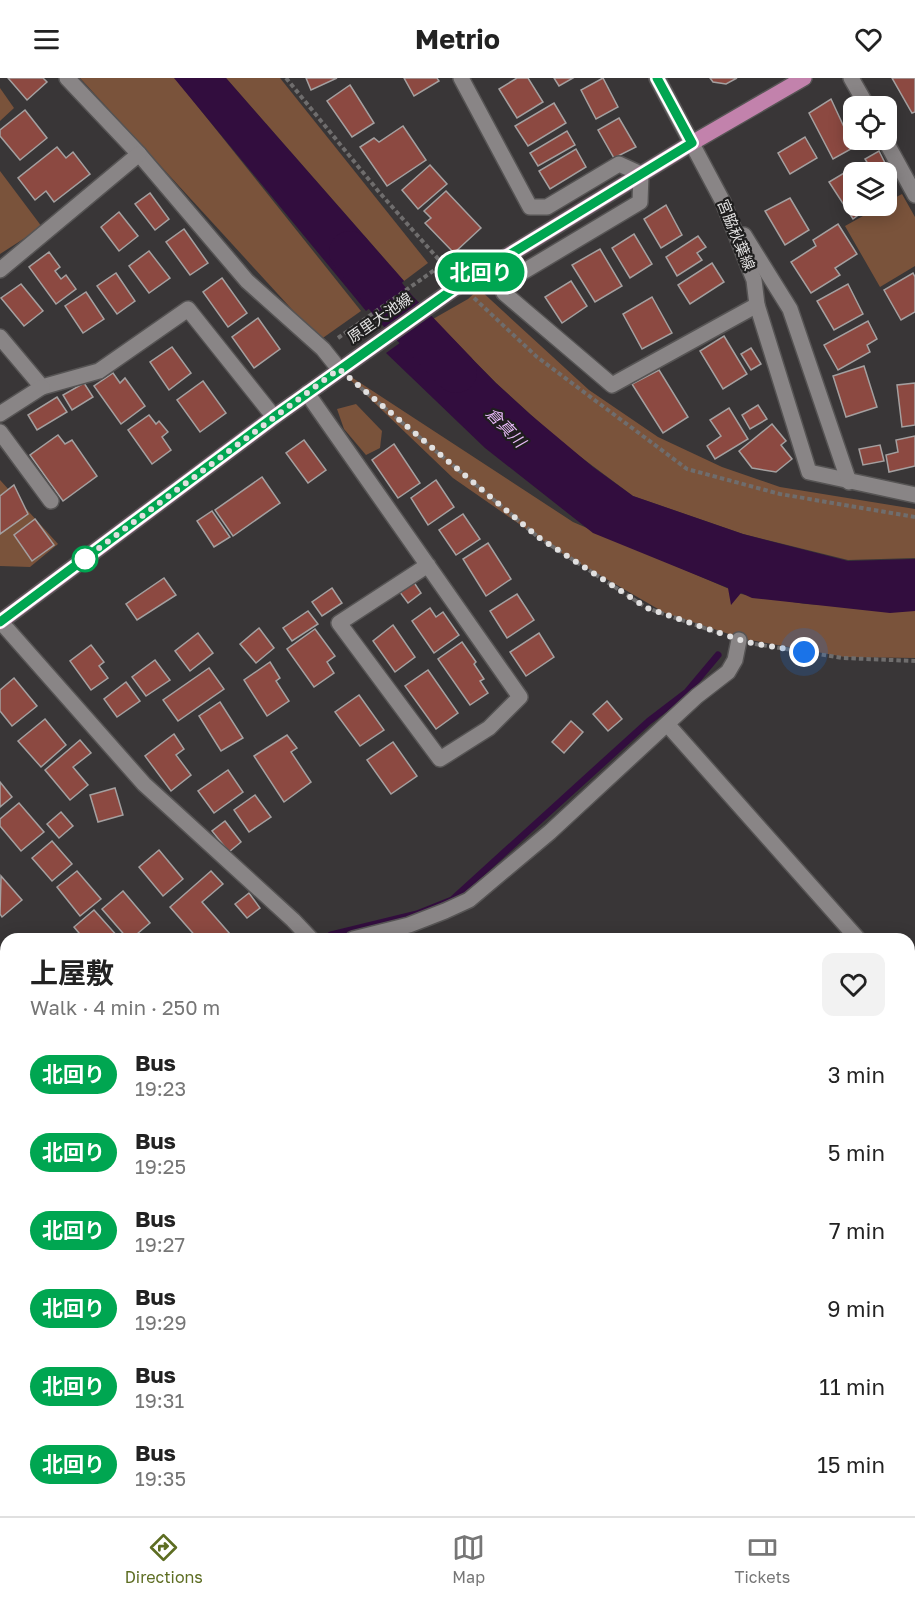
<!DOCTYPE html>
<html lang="en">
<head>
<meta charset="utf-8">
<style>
  :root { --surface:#fff; --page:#f2f2f2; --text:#222; --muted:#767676; --line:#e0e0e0; --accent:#5d6d22 }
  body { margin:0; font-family:"Golos Text","Noto Sans JP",sans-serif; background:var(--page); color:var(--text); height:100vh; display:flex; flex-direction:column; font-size:22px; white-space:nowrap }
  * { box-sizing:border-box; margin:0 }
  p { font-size:20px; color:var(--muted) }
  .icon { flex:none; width:33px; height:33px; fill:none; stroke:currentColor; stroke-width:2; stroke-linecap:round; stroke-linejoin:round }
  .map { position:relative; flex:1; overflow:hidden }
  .drawer { position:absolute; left:0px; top:855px; width:915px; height:584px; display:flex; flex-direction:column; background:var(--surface); border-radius:18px 18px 0 0; box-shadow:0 3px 15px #0003 }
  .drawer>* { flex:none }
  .badge { padding:0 12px; border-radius:20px; font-size:21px; line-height:39px }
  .controls { position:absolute; left:843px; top:18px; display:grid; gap:12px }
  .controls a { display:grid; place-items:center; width:54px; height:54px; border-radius:12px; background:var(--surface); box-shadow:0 3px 15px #0003; font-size:30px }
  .you { position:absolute; width:30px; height:30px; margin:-15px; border:4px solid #fff; border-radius:50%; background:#1a73e8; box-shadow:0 0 0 9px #1a73e833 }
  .map>.badge { position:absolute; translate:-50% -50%; box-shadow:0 0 0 3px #fff }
  .round { display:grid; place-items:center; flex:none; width:63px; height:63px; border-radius:12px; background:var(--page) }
  .head { display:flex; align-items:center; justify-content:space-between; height:102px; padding:0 30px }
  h1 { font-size:28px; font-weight:700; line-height:45px }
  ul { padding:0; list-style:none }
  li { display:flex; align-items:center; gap:18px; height:78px; padding:0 30px }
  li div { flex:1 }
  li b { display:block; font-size:22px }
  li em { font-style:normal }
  li .badge { min-width:66px; font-weight:700; text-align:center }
  header { display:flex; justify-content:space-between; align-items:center; height:78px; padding:0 30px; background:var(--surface); font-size:27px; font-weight:700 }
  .tabs { display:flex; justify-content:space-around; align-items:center; height:84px; border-top:2px solid var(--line); background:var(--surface); font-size:16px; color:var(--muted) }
  .tabs a { display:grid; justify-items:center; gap:3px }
  .tabs .active { color:var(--accent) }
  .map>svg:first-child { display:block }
  .green { fill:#7a533b }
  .water { fill:#320d3e }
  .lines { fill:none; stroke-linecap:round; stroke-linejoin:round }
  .stream { stroke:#320d3e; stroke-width:7 }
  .river { stroke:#320d3e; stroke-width:42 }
  .building { fill:#8c4941; stroke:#a4a0a0; stroke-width:1.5 }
  .minor-casing { stroke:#565454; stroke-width:18 }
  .major-casing { stroke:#565454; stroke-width:18 }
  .highway-casing { stroke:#565454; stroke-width:21 }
  .path { stroke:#6f6d6d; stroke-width:4; stroke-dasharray:4.5 3; stroke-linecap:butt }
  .minor { stroke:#898586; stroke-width:15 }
  .major { stroke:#c282ac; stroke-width:15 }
  .highway { stroke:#e880c6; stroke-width:18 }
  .line-casing { stroke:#fff; stroke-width:14 }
  .line { stroke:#00a651; stroke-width:9 }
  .walk { stroke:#e1e0e0; stroke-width:6; stroke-dasharray:0 10.8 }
  .stop-dot { fill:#fff; stroke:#00a651; stroke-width:3 }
  .labels { text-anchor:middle; stroke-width:4.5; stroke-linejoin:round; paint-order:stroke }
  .street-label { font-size:15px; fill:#e1e0e0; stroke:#1f1e1e }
  .water-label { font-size:16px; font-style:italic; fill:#e8baf8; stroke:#1f1e1e }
</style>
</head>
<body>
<header><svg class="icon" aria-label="menu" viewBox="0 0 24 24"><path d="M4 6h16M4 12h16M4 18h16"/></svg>Metrio<svg class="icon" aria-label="heart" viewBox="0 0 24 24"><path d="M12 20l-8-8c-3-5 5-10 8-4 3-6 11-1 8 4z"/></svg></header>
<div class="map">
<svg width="915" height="1438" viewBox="0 0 915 1438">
  <rect width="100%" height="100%" fill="#393637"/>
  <g class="green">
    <path d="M80 0H175L361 233 320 262Z"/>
    <path d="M226 0H280L428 185 404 203Z"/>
    <path d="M0 10 14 30 0 43Z"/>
    <path d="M0 93 42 149 0 176Z"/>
    <path d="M902 116 915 139V188L880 209 845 148 881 128H886L887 124Z"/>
    <path d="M479 211 589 312 658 359 722 389 780 409 915 431V480L848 482 743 456 633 418 562 365 496 305 433 241 468 221Z"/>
    <path d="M339 291 573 444 741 516 806 526 915 532V580L845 579 744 561 665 535 558 473 453 400Z"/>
    <path d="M356 326 382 353 380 370 366 377 344 351 337 331Z"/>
    <path d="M0 402 58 466 30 489 0 488Z"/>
    <path d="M0 1135 6 1141V1169L0 1164Z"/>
    <path d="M0 1221 6 1227V1288L0 1283Z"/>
    <path d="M158 1433H239L245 1438H164Z"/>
  </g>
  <g class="water">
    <path d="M174 0H226L404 203 366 233Z"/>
    <path d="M433 241 496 305 531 337 593 389 633 418 743 456 848 483 915 481V533L890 535 752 520 741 515 731 527 728 510 593 455 485 370 386 275Z"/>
  </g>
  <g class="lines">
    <g class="stream">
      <path d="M331 857 417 836 452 822 649 643 687 614 718 577"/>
      <path d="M0 908 6 904"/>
    </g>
    <path class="river" d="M350 174 396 231 456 294"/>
  </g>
  <g class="building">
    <path d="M8 0H43L47 4 27 22Z"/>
    <path d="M306 0H337L311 12Z"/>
    <path d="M404 0H437L439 3 414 18Z"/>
    <path d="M517 0H528L543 24 517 40 499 11Z"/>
    <path d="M554 0H573L559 8Z"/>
    <path d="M603 0 618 29 596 41 581 12Z"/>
    <path d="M710 0H737L726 6 713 4Z"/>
    <path d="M892 0H915V34L912 35Z"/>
    <path d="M350 7 374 45 352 59 327 23Z"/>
    <path d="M831 21 844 49 854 44V62H867L833 81 809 35Z"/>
    <path d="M554 25 566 45 528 68 515 48Z"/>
    <path d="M25 32 47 60 20 82 0 58V52Z"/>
    <path d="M619 40 636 69 614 80 598 52Z"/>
    <path d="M403 48 426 82 387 108 360 69 374 60 379 64Z"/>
    <path d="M567 53 575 67 538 88 530 75Z"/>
    <path d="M805 59 817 80 790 96 778 75Z"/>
    <path d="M57 69 66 80 73 74 90 96 54 124 46 113 35 122 18 100Z"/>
    <path d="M576 71 586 89 550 111 539 93Z"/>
    <path d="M879 73 886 87 873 94 865 81Z"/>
    <path d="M859 86 864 94H854V128H862L865 132 853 141 829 104Z"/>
    <path d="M430 87 447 106 418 131 402 112Z"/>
    <path d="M446 113 481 150 454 175 425 145 431 140 424 133Z"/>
    <path d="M150 115 169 141 155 152 135 126Z"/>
    <path d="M790 120 809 152 785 167 765 133Z"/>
    <path d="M666 127 682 157 661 170 644 141Z"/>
    <path d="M119 134 138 158 119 173 101 149Z"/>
    <path d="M838 146 857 176 835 190 840 197 811 215 791 184 816 168 813 162Z"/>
    <path d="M184 151 208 185 190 197 166 164Z"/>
    <path d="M634 156 652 186 630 200 612 170Z"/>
    <path d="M698 158 706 169 697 175 702 182 677 198 666 179Z"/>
    <path d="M600 171 622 208 595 224 572 187Z"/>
    <path d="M149 173 170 200 149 215 129 188Z"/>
    <path d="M49 174 60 189 55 193 61 201 66 197 76 211 56 226 29 189Z"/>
    <path d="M712 185 724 204 690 226 678 207Z"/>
    <path d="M116 195 135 223 117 236 97 208Z"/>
    <path d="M913 195 915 199V234L901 242 884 212Z"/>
    <path d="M222 200 247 235 228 249 203 214Z"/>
    <path d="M571 203 587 228 562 245 545 219Z"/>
    <path d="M21 206 43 233 24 248 1 220Z"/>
    <path d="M848 206 863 236 834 252 817 223Z"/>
    <path d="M86 214 104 241 83 255 65 228Z"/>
    <path d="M652 219 672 255 642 271 623 236Z"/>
    <path d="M258 240 280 271 254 290 232 259Z"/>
    <path d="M868 243 877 261 867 267 870 274 838 292 824 267Z"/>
    <path d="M724 258 747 296 723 311 700 273Z"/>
    <path d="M172 269 191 295 169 312 150 284Z"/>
    <path d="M751 270 761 286 751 292 741 276Z"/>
    <path d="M864 288 877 329 846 339 833 298Z"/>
    <path d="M659 292 688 339 663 355 632 306Z"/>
    <path d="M113 295 120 305 125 300 145 328 121 346 94 308Z"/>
    <path d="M203 303 226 335 200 354 177 322Z"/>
    <path d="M84 305 93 319 72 332 63 317Z"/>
    <path d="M915 305V347L902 349 897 307Z"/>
    <path d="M57 319 67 334 37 352 28 337Z"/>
    <path d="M758 327 767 341 750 351 742 337Z"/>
    <path d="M729 330 748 361 715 381 707 368 721 358 710 342Z"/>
    <path d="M149 337 156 346 159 343 168 354 162 359 171 372 152 386 128 352Z"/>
    <path d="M772 346 786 363 781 367 792 381 776 394 752 390 739 373Z"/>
    <path d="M58 357 65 366 72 362 97 398 63 423 30 377Z"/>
    <path d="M915 358V388L889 394 886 377 898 374 896 362Z"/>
    <path d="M304 362 326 392 308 405 286 375Z"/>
    <path d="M394 366 420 405 398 420 372 382Z"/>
    <path d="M880 367 884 383 863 387 859 371Z"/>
    <path d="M262 399 280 425 233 458 215 432Z"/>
    <path d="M436 402 454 429 428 447 411 420Z"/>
    <path d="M14 407 28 436 0 456V418Z"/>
    <path d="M212 433 230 459 214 469 197 443Z"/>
    <path d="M463 436 480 461 456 477 439 452Z"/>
    <path d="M35 441 54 467 32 483 14 457Z"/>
    <path d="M488 465 511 501 486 518 463 481Z"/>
    <path d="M164 500 176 517 137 542 126 526Z"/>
    <path d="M413 503 421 515 408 525 399 513Z"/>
    <path d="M332 510 342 525 322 538 312 524Z"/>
    <path d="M517 516 534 542 507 560 490 533Z"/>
    <path d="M430 530 436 539 443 534 459 557 434 575 412 543Z"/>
    <path d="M308 533 318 546 292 563 283 550Z"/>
    <path d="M393 547 415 579 395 594 373 563Z"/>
    <path d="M259 550 274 570 256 585 240 566Z"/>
    <path d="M315 551 335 578 327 584 334 595 314 609 287 571Z"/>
    <path d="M198 555 213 575 190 593 175 573Z"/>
    <path d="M539 555 554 579 526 598 510 574Z"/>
    <path d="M462 564 476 584 474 586 484 601 480 603 488 615 470 627 438 581Z"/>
    <path d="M91 567 104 584 99 588 108 600 91 612 70 583Z"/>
    <path d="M155 582 170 602 146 618 132 599Z"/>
    <path d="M270 584 280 600 276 603 289 623 267 638 244 602Z"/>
    <path d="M209 590 224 611 178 643 163 622Z"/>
    <path d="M428 592 458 635 436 651 405 608Z"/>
    <path d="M14 600 37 628 12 648 0 633V612Z"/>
    <path d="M126 604 140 623 117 639 104 621Z"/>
    <path d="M359 617 384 652 360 668 335 634Z"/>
    <path d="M607 623 622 641 608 653 593 636Z"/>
    <path d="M220 624 243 660 221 673 199 638Z"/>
    <path d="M45 641 66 667 41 689 18 663Z"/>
    <path d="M571 643 583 654 564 675 552 664Z"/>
    <path d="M174 656 184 671 176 677 191 697 171 713 145 678Z"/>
    <path d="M287 657 297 670 291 674 311 704 284 724 254 678Z"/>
    <path d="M80 662 91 675 73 689 88 707 70 722 45 692Z"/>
    <path d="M393 664 417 698 391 716 367 682Z"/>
    <path d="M228 692 243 714 214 735 198 713Z"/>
    <path d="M0 704 12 719 0 729Z"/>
    <path d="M115 710 123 737 98 744 90 717Z"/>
    <path d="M255 717 271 739 249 754 234 732Z"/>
    <path d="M19 725 44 754 21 773 0 748V741Z"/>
    <path d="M61 734 73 748 59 760 47 746Z"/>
    <path d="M225 743 241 764 229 774 212 753Z"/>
    <path d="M52 763 72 786 52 803 32 780Z"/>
    <path d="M159 772 183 801 163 818 139 789Z"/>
    <path d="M77 793 101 821 80 838 57 809Z"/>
    <path d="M211 793 223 806 202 824 230 856 225 861H198L170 829Z"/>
    <path d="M1 798 22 822 2 839 0 836Z"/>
    <path d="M123 813 150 845 131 861H128L102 831Z"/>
    <path d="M249 815 260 830 247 840 235 826Z"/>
    <path d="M94 832 119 860 117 861H84L74 849Z"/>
    <path d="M0 939 6 946V949L0 955Z"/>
    <path d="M6 988V1029L0 1034V993Z"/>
    <path d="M82 1432H99L93 1438H87Z"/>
    <path d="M120 1432H133L138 1438H114Z"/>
    <path d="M364 1432H381L376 1438H369Z"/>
    <path d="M515 1432H534L539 1438H509Z"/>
    <path d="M714 1432H743L737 1438H709Z"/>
  </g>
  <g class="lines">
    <g class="minor-casing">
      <g id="minor">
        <path d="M67 0 139 76 247 203 323 271 339 291"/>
        <path d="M461 0 530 129H547L619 86 641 96 640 124 506 204 504 215 612 307 757 227"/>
        <path d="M657 0 723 124 754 202 757 227 809 394 915 417"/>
        <path d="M851 0 867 28"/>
        <path d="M885 62 915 117"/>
        <path d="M744 157 790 231 849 404"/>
        <path d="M0 192 139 76"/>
        <path d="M0 259 42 309 99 293 188 231 274 339"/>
        <path d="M307 315 520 619 489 650 440 681 339 545 428 487"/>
        <path d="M0 336 42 309"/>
        <path d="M0 354 51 423"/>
        <path d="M0 543 144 706 293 842 311 861"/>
        <path d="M667 646 858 861"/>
        <path d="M353 861 409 847 445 833 469 822 550 754 697 618 728 594 735 582 739 562"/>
        <path d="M0 892 6 890"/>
        <path d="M909 919 915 926"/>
        <path d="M909 981 915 975"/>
        <path d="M0 1088 6 1083"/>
        <path d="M0 1112 6 1119"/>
        <path d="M344 1432 350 1438"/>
        <path d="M825 1432 830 1438"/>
        <path d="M397 1438 403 1432"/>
      </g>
    </g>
    <g class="major-casing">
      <path id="major" d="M0 544 274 339 455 210 692 65 804 0"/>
    </g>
    <g class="highway-casing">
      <g id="highway">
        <path d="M0 1200 6 1205"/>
        <path d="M259 1432 265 1438"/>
      </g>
    </g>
    <g class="path">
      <path d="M286 0 379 114 448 192"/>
      <path d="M474 220 537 279 687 391 780 416 915 439"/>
      <path d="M338 260 443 186"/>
      <path d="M355 305 538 459 647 530 722 556"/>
      <path d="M755 566 843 580 915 583"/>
    </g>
    <use href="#minor" class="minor"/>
    <use href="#major" class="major"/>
    <use href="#highway" class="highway"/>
  </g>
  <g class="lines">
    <g class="line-casing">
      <path id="line" d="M0 544 274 339 455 210 692 65 657 0"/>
    </g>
    <use href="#line" class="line"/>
    <path class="walk" d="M85 481 79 485 339 291 538 459 647 530 746 564 804 574"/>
  </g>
  <circle class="stop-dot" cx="85" cy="481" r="12"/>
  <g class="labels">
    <g class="street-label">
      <text transform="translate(736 157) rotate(68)" y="5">宮脇秋葉線</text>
      <text transform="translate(380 240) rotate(-35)" y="5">原里大池線</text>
    </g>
    <g class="water-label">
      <text transform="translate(506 349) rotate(46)" y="6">倉真川</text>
    </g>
  </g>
</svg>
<div class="controls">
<a><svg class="icon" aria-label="locate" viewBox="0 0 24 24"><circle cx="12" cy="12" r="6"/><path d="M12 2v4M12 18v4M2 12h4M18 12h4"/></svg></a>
<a><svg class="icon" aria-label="layers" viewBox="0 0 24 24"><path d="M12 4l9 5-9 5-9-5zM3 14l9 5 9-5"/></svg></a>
</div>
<div class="you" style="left:804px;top:574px"></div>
<b class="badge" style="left:481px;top:194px;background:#00a651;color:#fff">北回り</b>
<section class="drawer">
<div class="head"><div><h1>上屋敷</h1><p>Walk · 4 min · 250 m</p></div><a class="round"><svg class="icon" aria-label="heart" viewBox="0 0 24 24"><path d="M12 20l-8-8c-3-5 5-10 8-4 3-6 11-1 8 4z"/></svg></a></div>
<ul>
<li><span class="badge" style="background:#00a651;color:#fff">北回り</span><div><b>Bus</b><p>19:23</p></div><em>3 min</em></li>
<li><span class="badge" style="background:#00a651;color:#fff">北回り</span><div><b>Bus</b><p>19:25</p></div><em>5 min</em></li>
<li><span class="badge" style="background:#00a651;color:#fff">北回り</span><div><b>Bus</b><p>19:27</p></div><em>7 min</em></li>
<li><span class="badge" style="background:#00a651;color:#fff">北回り</span><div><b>Bus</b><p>19:29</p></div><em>9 min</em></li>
<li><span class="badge" style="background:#00a651;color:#fff">北回り</span><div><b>Bus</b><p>19:31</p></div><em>11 min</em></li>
<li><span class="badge" style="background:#00a651;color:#fff">北回り</span><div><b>Bus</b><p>19:35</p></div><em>15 min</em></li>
</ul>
</section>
</div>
<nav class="tabs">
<a class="active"><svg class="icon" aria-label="directions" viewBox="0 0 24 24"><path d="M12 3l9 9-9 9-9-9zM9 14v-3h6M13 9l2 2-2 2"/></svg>Directions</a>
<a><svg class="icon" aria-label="map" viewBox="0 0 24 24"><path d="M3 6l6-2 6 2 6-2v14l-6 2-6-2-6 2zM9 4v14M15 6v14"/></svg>Map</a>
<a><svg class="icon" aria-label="tickets" viewBox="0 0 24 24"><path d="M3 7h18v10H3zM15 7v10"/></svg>Tickets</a>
</nav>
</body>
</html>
